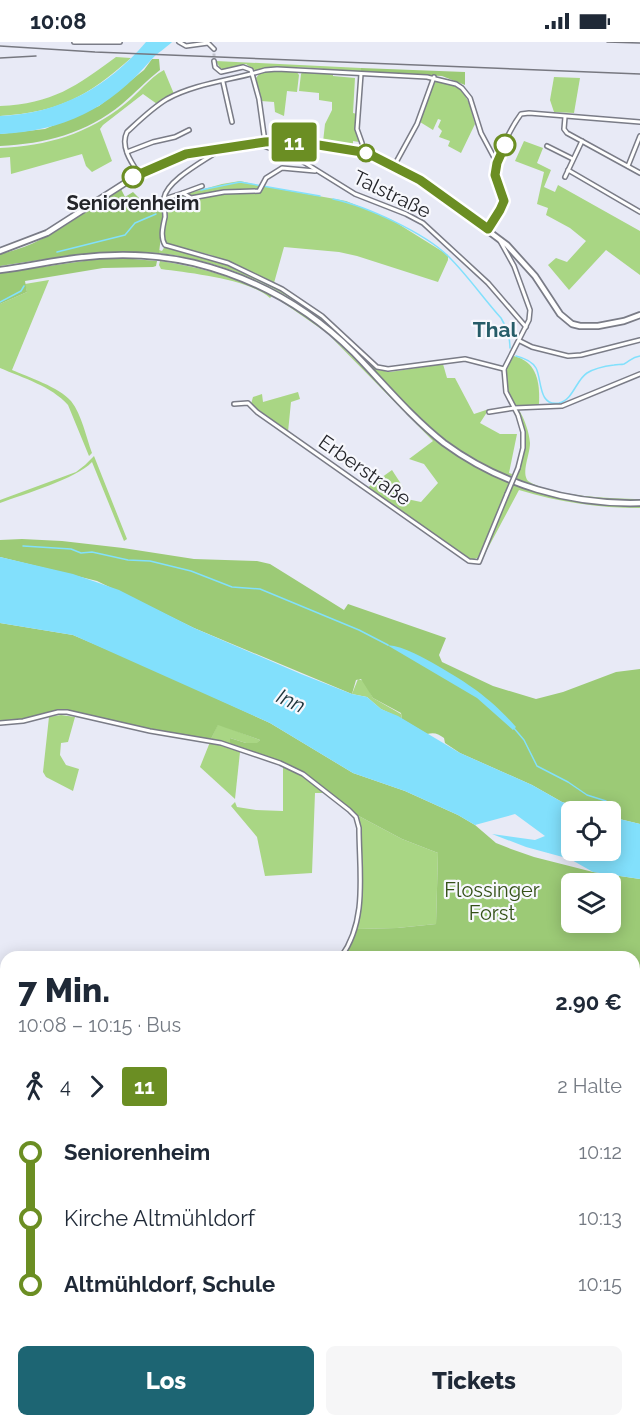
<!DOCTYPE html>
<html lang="de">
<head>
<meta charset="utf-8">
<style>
  :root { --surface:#fff; --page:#f6f6f7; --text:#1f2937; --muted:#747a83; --accent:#1d6573 }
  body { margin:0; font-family:Raleway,sans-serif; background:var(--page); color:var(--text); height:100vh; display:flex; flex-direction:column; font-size:22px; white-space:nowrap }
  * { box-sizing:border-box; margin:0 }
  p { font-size:20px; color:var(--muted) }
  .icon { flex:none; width:33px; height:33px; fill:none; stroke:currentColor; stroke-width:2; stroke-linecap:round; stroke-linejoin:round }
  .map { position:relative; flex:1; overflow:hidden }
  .sheet { position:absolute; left:0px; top:909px; width:640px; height:476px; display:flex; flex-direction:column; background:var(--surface); border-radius:18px 18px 0 0; box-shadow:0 3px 15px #0003 }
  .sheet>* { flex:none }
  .badge { padding:0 12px; border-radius:4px; font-size:21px; line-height:39px }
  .buttons { position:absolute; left:561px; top:759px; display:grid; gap:12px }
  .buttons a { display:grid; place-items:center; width:60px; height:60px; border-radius:9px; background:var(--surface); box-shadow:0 3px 15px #0003; font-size:30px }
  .map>.badge { position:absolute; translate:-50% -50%; box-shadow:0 0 0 3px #fff }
  .legs { display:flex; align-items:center; gap:9px; height:66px; padding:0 18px; font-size:20px }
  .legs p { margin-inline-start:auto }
  .headline { display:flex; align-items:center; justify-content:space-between; height:102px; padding:0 18px }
  h1 { font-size:33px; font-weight:800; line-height:45px }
  .primary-button { display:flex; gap:12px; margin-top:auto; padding:12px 18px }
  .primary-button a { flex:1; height:69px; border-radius:9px; background:var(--accent); color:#fff; font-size:24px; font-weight:800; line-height:69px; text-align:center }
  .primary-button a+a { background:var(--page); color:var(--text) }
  ul { padding:0 18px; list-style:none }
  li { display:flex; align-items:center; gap:21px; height:66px; font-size:22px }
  li i { display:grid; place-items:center; width:9px; height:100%; margin:0 8px; background:currentColor }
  li i::after { content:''; width:15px; height:15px; margin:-8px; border:4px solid; border-radius:50%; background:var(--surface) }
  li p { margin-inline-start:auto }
  li:first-child i { background:linear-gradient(#0000 50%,currentColor 0) }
  li:last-child i { background:linear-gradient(currentColor 50%,#0000 0) }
  .status { display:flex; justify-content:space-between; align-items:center; height:42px; padding:0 30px; background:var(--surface); direction:ltr }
  .status svg { height:16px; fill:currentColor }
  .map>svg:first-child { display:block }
  .green { fill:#a9d684 }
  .forest { fill:#9cca76; fill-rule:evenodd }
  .water { fill:#82e0fc }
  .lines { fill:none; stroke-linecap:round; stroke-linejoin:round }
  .stream { stroke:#82e0fc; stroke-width:1.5 }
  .minor-tunnel { stroke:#c1c3cd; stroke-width:3; stroke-dasharray:3 1.5; stroke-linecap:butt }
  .minor-casing { stroke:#7a7c87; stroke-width:6 }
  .tertiary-casing { stroke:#7a7c87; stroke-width:8 }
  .secondary-casing { stroke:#7a7c87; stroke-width:8 }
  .minor { stroke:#fff; stroke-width:3 }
  .tertiary { stroke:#fff; stroke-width:4.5 }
  .secondary { stroke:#fff; stroke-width:4.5 }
  .rail { stroke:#777880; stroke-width:1.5 }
  .minor-bridge-casing { stroke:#7a7c87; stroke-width:6; stroke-linecap:butt }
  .minor-bridge { stroke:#fff; stroke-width:3 }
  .line-1-casing { stroke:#fff; stroke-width:14 }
  .line-1 { stroke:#6b8e23; stroke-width:9 }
  .stop-1-dot { fill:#fff; stroke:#6b8e23; stroke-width:3 }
  .labels { text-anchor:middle; stroke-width:4.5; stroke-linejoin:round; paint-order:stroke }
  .street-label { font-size:20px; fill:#24252a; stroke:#f7f8fd }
  .stop-label { font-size:20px; font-weight:bold; fill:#24252a; stroke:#f7f8fd }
  .park-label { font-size:20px; fill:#345117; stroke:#f7f8fd }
  .neighbourhood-label { font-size:21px; font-weight:bold; fill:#265c68; stroke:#f7f8fd }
  .water-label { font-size:21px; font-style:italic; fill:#20363d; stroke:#f7f8fd }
</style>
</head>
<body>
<div class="status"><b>10:08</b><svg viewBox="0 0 49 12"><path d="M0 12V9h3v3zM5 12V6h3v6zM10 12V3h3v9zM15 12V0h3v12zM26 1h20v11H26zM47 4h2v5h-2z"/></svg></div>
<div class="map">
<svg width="640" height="1384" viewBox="0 0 640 1384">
  <rect width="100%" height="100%" fill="#e8eaf6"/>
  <g class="green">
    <path d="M116 15 131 16C87 55 59 70 0 74V64C52 62 77 44 116 15Z"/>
    <path d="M216 19 361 26V30C327 28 289 21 256 29L246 22 225 28 220 26Z"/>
    <path d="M164 28 174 52 157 62 143 52 103 83 100 87 112 119 92 130 86 124 82 112 11 132 10 115 0 116V106C47 104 88 92 125 62 138 52 149 36 164 28Z"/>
    <path d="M278 28 296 29 299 33 297 50 287 49 284 74 275 70 274 60 261 59 256 36 260 31Z"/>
    <path d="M303 29 333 30V34L355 36 353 71 357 72 356 87 359 100 353 99V105L323 100 325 82 332 68V60L319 58V51L299 49 301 32Z"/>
    <path d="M554 35 580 36 574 71 554 70 550 58Z"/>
    <path d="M436 38 452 43 462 48 469 61 475 82 461 111 448 104 450 99 439 95 442 89 438 85 441 78 438 77 433 88 420 80 419 76Z"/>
    <path d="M524 99 543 106 537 121 551 128 544 145 555 150 558 143 640 189V233L606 208 569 248 548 223 556 216 567 220 586 199 570 186 546 173 548 166 537 162 544 130 515 119Z"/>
    <path d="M240 139 261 144 256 149H232L190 155 186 152 222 142Z"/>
    <path d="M263 144 346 159 392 178 448 213V218L438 240 357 214 339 210 284 205 274 241 211 213 164 201C163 187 167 174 166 160L184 153 191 157 217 152 256 151 262 148Z"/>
    <path d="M165 204C223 218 273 237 321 274 341 290 359 310 378 328L390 330 443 322 447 336H455L474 372 489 367 480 381 500 392H517L509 431 512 432 511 436C483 423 456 409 433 389 392 353 360 310 319 276 274 240 215 218 159 211V208L162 209Z"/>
    <path d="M160 219C199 225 237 235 272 254L270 256C249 237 190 231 161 227L159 223Z"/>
    <path d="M49 238 12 328C28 335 59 345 71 359 82 373 86 395 92 411L89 414 68 363C51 344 23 336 0 326V262L27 250 25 242Z"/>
    <path d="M275 255C329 284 366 330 408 372 472 436 551 464 640 464V466C598 466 559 460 519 448L480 521V515L471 518 461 513 367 446 392 428 403 445 397 449 402 456 421 460 438 441 424 422 409 417 433 399 327 291Z"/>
    <path d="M514 314C537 320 540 340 539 362L536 364H517L513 361 506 348 505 327Z"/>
    <path d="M298 350 300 357 291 360 288 390 255 367 251 362 253 355 262 352 263 360Z"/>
    <path d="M519 368C525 378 529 390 530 401 530 413 521 430 528 439 551 454 612 457 640 457V459C597 459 556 452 515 438L525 406 524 392Z"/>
    <path d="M94 414 127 497 124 499 92 420C76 437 24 452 0 461V458L76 430 85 423Z"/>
    <path d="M358 637 364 639 373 656 401 672 402 677 381 667 367 655 352 652Z"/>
    <path d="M61 673 75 675 68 700 61 701 60 713 66 723 79 727 73 749 46 735 43 730 49 675Z"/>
    <path d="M218 682 260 698 257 702 246 701 230 696V703L211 697Z"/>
    <path d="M210 700 240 710 235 757 200 725Z"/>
    <path d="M283 722 299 730 331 753 330 755 324 751H315L312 831 265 834 257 795 231 764 235 760 237 765 256 768 283 769Z"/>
    <path d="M355 772 402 797 438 811 436 882 397 886 357 887C362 865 365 790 355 772Z"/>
  </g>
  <g class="forest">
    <path d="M152 17H159L160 28C147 38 135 51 122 62 87 91 45 102 0 104V92L45 87 99 64 144 28Z"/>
    <path d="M361 26 465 30V43L442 34 361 30Z"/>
    <path d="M120 145 125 155 133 150 151 168 162 167 164 169 159 211C105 207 53 216 0 224V212C45 203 83 171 120 145Z"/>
    <path d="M98 217H133L157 219 156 224 153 225 103 226 25 239 27 250 0 262V231Z"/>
    <path d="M22 497 62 499 123 506 194 517 257 519 270 522 344 568 348 562 446 596 439 613 442 620 493 644 536 657 563 650 616 630 640 627V782L611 775 610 770 594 769 562 760 532 743 460 711 445 701 444 696C438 692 435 690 427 692L402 677 401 671 373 656 361 637 356 638 352 652 194 586 97 539 0 515V498Z"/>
    <path d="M0 581 73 593 148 625 270 681 353 731 405 749 458 773 475 783 496 801 511 807 534 815 593 830 640 837V1384H0V1250H6V1378H634V915H341L352 899 356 887 397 886 436 882 438 811 402 797 355 772 299 730 230 703V696L246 701H257L260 698 218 683 211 697 157 690 76 672 61 671 32 678 0 682ZM572 842H610V880H572Z"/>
  </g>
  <g class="water">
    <path d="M146 0H172C166 6 157 11 151 18 109 67 64 89 0 92V74C59 72 108 45 146 0Z"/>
    <path d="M0 515 73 532 119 548 194 586 301 632 352 652 367 655 381 667 398 674 460 711 532 743 562 760 594 769 572 770V808H610L611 775 640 782V837L593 830 570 817 526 805 492 792 535 798 545 794 515 772 475 783 458 773 405 749 353 731 270 681 73 593 0 581Z"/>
    <path d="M387 603C406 605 422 615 438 624 471 643 491 657 516 685L513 688 477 656Z"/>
  </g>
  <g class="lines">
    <g class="stream">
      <path d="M201 148 240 140 320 154"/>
      <path d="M333 157C366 164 425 191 449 215 468 234 483 256 501 276 507 286 510 294 510 306"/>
      <path d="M57 210 125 193 135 181 156 172"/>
      <path d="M0 260 21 249 24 244"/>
      <path d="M516 314C524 316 532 319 536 326 542 337 538 365 559 361 573 358 576 338 587 331 595 326 606 324 614 323 617 322 621 323 624 322 630 319 632 315 640 314"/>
      <path d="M23 504 71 507 81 511 92 510 128 518 150 519 191 529 232 545 260 547 359 588 388 603"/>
      <path d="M513 685 524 698 537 724 568 740 587 753 606 759 607 764 605 769"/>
    </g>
    <path class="minor-tunnel" d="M214 19V7"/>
    <g class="minor-casing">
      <g id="minor">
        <path d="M74 0H120"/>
        <path d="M179 0 186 4 208 1 214 7"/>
        <path d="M214 19 215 25 221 30 243 25 251 28 259 57 265 100"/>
        <path d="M361 32 357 87 362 101V110"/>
        <path d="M223 40 232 80"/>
        <path d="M565 75 564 87 567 91 640 131"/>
        <path d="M258 102 297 116 355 152 406 172 423 181 488 241 526 285"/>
        <path d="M547 104 573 117"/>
        <path d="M218 109C204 119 167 138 164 156 163 162 165 168 165 175 163 184 160 195 165 203L228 221 282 247 322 274 377 325 388 327 465 317 504 327"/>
        <path d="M127 110 153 100 175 95 189 88"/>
        <path d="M394 124 417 82 434 35"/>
        <path d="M628 124 640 94"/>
        <path d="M568 128 640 170"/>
        <path d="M139 132C131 120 120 104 127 90 139 79 152 66 167 57 196 41 233 38 265 28L277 27 427 35 456 42 462 46 470 56 481 91 497 121"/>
        <path d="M565 135 582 99"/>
        <path d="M183 151 202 144"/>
        <path d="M149 162 183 151 191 156 224 150 259 149 266 136 282 126 315 129"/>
        <path d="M488 187C496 176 507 163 501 149 499 143 494 139 495 132 495 116 512 84 521 72L529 71 640 80"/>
        <path d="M499 197 514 224 530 268 529 278 504 327 506 350 518 373 523 390V406L518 426"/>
        <path d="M520 299 532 305 568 314 581 313 640 298"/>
        <path d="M234 362 248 361 257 370 469 519 479 520 507 452"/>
        <path d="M489 370 514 366 562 364 640 332"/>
        <path d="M0 681 23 679 58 670H67L150 689 221 701 280 721 303 732 349 768 356 775 359 786C359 829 368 878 341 915"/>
        <path d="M0 964 6 963"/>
        <path d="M634 1055 640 1057"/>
        <path d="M0 1089 6 1093"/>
        <path d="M0 1323 6 1325"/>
        <path d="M90 1378 96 1384"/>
        <path d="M287 1378 289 1384"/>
      </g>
    </g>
    <g class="tertiary-casing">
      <path id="tertiary" d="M0 209 47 191 139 132 178 115 265 100H295L366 111 420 138 507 203 535 234 560 272 572 282 580 284H598L624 279 640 273"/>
    </g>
    <g class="secondary-casing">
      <path id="secondary" d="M0 228C26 225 51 219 76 216 115 211 156 212 194 221 255 236 309 266 354 311 383 341 411 375 444 401 501 443 570 463 640 461"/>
    </g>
    <use href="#minor" class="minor"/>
    <use href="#tertiary" class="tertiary"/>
    <use href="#secondary" class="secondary"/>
    <g class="rail">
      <path d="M607 0 640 1"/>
      <path d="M0 4 95 10 640 32"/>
      <path d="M0 16 36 14"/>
    </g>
    <g class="minor-bridge-casing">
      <path id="minor-bridge" d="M507 452 518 426"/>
    </g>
    <use href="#minor-bridge" class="minor-bridge"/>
  </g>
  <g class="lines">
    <g class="line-1-casing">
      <path id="line-1" d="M133 135 186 112 265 100 283 99 306 101 362 110 373 114 420 138 488 187 500 168 504 159 495 133 497 121 505 103"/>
    </g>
    <use href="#line-1" class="line-1"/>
  </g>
  <g class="stop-1-dot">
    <circle cx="505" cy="103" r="10"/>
    <circle cx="366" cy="111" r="8"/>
    <circle cx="133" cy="135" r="10"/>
  </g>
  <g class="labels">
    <g class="street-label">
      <text transform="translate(392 152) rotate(26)" y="7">Talstraße</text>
      <text transform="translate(365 428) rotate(35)" y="7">Erberstraße</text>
    </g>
    <g class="stop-label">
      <text x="133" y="168">Seniorenheim</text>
    </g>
    <g class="park-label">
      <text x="492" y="855">Flossinger<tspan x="492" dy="23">Forst</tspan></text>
    </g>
    <g class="neighbourhood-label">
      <text x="495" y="295">Thal</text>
    </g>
    <g class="water-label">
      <text transform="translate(291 659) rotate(25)" y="7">Inn</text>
    </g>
  </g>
</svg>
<div class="buttons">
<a><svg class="icon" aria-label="locate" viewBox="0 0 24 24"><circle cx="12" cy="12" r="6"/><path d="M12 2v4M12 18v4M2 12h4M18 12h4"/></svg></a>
<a><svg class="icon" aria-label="layers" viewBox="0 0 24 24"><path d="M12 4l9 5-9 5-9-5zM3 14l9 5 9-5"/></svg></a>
</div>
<b class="badge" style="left:294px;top:100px;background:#6b8e23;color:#fff">11</b>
<section class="sheet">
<div class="headline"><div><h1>7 Min.</h1><p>10:08 – 10:15 · Bus</p></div><b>2.90 €</b></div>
<div class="legs"><svg class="icon" aria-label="walk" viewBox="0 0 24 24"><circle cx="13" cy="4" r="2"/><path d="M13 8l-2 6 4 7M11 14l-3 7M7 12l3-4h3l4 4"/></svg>4<svg class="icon" aria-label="forward" viewBox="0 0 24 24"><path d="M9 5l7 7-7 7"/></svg><b class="badge" style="background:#6b8e23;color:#fff">11</b><p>2 Halte</p></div>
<ul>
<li><i style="color:#6b8e23"></i><b>Seniorenheim</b><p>10:12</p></li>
<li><i style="color:#6b8e23"></i><span>Kirche Altmühldorf</span><p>10:13</p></li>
<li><i style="color:#6b8e23"></i><b>Altmühldorf, Schule</b><p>10:15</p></li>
</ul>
<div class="primary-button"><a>Los</a><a>Tickets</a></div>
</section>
</div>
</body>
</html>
